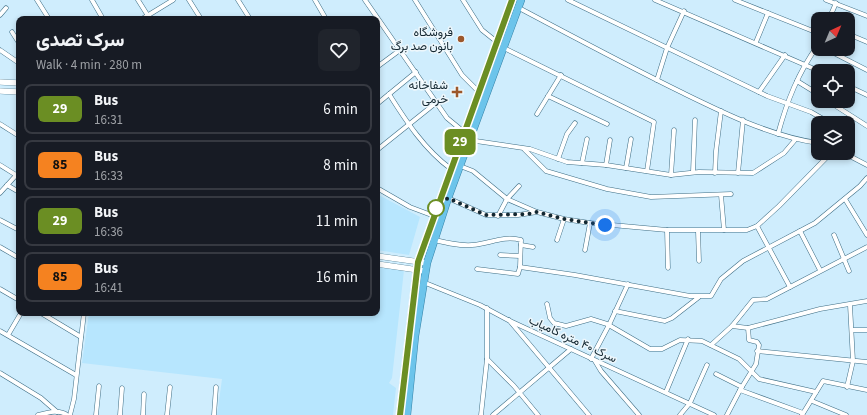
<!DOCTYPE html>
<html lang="en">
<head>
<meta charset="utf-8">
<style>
  :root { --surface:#171b24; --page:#20242c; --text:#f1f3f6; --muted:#9ea1a6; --line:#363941 }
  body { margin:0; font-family:"Source Sans 3",Vazirmatn,sans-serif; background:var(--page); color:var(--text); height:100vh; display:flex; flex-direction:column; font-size:15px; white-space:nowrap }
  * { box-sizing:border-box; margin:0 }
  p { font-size:13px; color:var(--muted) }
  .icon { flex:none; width:22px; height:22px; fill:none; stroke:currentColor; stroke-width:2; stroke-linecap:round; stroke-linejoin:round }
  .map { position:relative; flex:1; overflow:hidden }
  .sheet { position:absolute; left:16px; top:16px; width:364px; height:300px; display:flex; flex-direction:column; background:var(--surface); border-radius:8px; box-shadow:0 2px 6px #0003 }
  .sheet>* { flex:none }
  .badge { padding:0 8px; border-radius:6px; font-size:14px; line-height:26px }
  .needle { width:26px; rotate:44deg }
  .buttons { position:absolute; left:811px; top:12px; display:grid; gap:8px }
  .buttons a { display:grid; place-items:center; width:44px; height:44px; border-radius:8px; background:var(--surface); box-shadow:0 2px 6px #0003; font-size:20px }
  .you { position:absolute; width:20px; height:20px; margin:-10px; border:3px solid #fff; border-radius:50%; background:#1a73e8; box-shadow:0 0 0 6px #1a73e833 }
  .map>.badge { position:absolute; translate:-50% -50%; box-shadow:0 0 0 2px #fff }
  .round { display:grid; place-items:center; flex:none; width:42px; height:42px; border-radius:8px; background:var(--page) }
  .summary { display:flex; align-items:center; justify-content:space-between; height:68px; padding:0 20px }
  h1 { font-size:19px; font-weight:800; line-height:30px }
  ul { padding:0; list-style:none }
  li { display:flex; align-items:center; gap:12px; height:50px; margin:0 8px 6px; padding:0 12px; border:2px solid var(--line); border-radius:8px }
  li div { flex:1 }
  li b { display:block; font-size:15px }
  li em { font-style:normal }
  li .badge { min-width:44px; font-weight:700; text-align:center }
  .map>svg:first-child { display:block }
  .built { fill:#b7e6fe }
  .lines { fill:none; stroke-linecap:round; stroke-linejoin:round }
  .minor-casing { stroke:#3e6e85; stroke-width:5 }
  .secondary-casing { stroke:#3e6e85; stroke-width:6 }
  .trunk-casing { stroke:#3583a7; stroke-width:8 }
  .minor { stroke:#fff; stroke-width:4 }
  .secondary { stroke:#fff; stroke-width:5.5 }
  .trunk { stroke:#6cc4eb; stroke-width:7 }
  .line-casing { stroke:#fff; stroke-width:9 }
  .line { stroke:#6b8e23; stroke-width:6 }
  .walk { stroke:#132731; stroke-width:4; stroke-dasharray:0 7.2 }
  .poi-dot { fill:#9c572b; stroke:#edf7fc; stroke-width:1.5 }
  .stop-dot { fill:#fff; stroke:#6b8e23; stroke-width:2 }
  .labels { text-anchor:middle; stroke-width:3; stroke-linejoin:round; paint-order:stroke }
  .poi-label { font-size:12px; fill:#132731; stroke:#edf7fc; text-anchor:end }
  .street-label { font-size:12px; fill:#132731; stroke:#edf7fc }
</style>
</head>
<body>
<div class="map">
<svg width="867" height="415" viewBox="0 0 867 415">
  <rect width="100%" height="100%" fill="#cfedfd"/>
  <g class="built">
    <path d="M377 194 420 217 409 255 377 250Z"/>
    <path d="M377 267 404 270 392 378 389 383 396 388 393 415H217L222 379 82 363 89 313H377Z"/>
  </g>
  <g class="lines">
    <g class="minor-casing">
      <g id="minor">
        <path d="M37 0 49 19"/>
        <path d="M92 0 103 19"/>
        <path d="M138 0 150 19"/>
        <path d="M189 0 201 19"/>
        <path d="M238 0 250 19"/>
        <path d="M315 0 326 19"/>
        <path d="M365 0 447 118 464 132"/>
        <path d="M415 0 462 75 479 92"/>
        <path d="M463 0 482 30 497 42"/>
        <path d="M568 0 767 96 811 112 830 123"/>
        <path d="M655 0 819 71"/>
        <path d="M735 0 818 33"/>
        <path d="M826 0 867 16"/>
        <path d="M519 8C572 36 626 65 681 92 724 113 770 136 818 143"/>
        <path d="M0 15 6 8"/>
        <path d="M142 19 173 0"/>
        <path d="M829 19 836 3"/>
        <path d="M12 32 19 43"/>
        <path d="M848 34 867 42"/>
        <path d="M756 42 768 13"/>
        <path d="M504 48 654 122 647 171"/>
        <path d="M826 49 867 70"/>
        <path d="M0 50 19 63"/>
        <path d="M377 67 400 50"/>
        <path d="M657 80 667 48 684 11"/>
        <path d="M797 81 818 94"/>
        <path d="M848 86 867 95"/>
        <path d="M759 92 785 55"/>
        <path d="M389 94C406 121 424 149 451 169"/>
        <path d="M548 96 607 124"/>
        <path d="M828 101 867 126"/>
        <path d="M377 104 416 72"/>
        <path d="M537 114 561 75"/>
        <path d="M0 124 19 136"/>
        <path d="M778 134C787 101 798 73 818 45"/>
        <path d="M469 140 530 149 567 162 606 165 671 175 699 172 753 173 784 153 795 140"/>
        <path d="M524 149 546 171 607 189 651 197 731 194"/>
        <path d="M377 150 437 102"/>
        <path d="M844 153 867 165"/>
        <path d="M558 159 567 134 575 123"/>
        <path d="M582 163 587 139"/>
        <path d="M0 165 16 175"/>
        <path d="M606 165 610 140"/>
        <path d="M460 166 473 171 507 199 537 212"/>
        <path d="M626 168 631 139"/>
        <path d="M693 172 695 120"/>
        <path d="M715 173 716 151 721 111"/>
        <path d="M738 173 743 120"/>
        <path d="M671 175 674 130"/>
        <path d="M7 185 19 192"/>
        <path d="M377 188 410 207 434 216"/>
        <path d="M0 193 19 172"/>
        <path d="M721 195 724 230"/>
        <path d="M448 198 486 215H518L537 212 564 219 590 223 667 230H747L757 226 779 206 831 153"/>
        <path d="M845 199 867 235"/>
        <path d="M498 216 507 199 519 186"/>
        <path d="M0 220 19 230"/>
        <path d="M757 226 790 287"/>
        <path d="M667 230 668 268"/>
        <path d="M698 231 699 261"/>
        <path d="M800 231 820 270"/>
        <path d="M834 235 849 271"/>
        <path d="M435 240C447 243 459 246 472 245 489 244 504 235 521 240L520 267 518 274 477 269"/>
        <path d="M557 240 564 219"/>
        <path d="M521 245 533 247"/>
        <path d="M0 247 19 258"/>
        <path d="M585 250 590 223"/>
        <path d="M500 255 520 256"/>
        <path d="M520 267 575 275 690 296H711L721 279 743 261 815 223 860 186 867 178"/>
        <path d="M423 282 480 305 508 320 714 415"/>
        <path d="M0 289 19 300"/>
        <path d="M547 304 550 318 554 323 566 326 591 319 607 324 650 349H662L680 340 702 341 739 359 759 379 816 392"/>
        <path d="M615 311 665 321 672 318 699 297"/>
        <path d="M41 313 81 337"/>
        <path d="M509 320 589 415"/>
        <path d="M732 326 748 328 820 309 867 301"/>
        <path d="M852 330H867"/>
        <path d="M0 331 76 375"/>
        <path d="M8 335 21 313"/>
        <path d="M711 345 732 326 753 300 767 299 867 247"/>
        <path d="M757 351 867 362"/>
        <path d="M487 359 514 386 538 415"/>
        <path d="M591 359 609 325 628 284"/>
        <path d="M595 361 601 371 639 415"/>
        <path d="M0 373 41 398 57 412"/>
        <path d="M716 374 742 387"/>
        <path d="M847 387 853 361 850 305"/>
        <path d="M740 390 803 413"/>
        <path d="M666 392 688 339"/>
        <path d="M812 401 846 415"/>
        <path d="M38 415C47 413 59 409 67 415"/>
        <path d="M70 415 74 399 84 313"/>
        <path d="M96 415 99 386"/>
        <path d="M120 415 122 388"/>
        <path d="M143 415 144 394"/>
        <path d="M167 415 170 387"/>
        <path d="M214 415 216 387"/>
        <path d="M481 415 487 359V308"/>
        <path d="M493 415 571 349"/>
        <path d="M680 415 690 403 707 365"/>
        <path d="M727 415 740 390 756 364 759 345 757 342 749 340 748 328"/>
        <path d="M802 415 823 381 867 390"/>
      </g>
    </g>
    <g class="secondary-casing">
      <g id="secondary">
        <path d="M0 82 19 83"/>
        <path d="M0 91 19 92"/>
        <path d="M377 256 427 263"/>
        <path d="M377 264 425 271"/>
      </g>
    </g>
    <g class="trunk-casing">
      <g id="trunk">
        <path d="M400 415 418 262 512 0"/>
        <path d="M407 415 415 336 427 263 448 198 521 0"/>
      </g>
    </g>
    <use href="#minor" class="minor"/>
    <use href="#secondary" class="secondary"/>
    <use href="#trunk" class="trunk"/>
  </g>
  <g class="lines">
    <g class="line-casing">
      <path id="line" d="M400 415 418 262 512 0"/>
    </g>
    <use href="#line" class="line"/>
    <path class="walk" d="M436 208 448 198 486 215 529 214 537 212 564 219 605 225"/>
  </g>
  <g class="poi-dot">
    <circle cx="461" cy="39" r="4"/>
    <path d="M455 86h4v4h4v4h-4v4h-4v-4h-4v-4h4z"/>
  </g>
  <circle class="stop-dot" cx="436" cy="208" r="8"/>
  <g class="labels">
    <g class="poi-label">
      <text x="453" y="36">فروشگاه<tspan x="453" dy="14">بانون صد برگ</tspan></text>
      <text x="448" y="89">شفاخانه<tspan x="448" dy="14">خرمی</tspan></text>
    </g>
    <g class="street-label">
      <text transform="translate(573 339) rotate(25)" y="4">سرک ۴۰ متره کامیاب</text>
    </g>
  </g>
</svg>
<div class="buttons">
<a><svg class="needle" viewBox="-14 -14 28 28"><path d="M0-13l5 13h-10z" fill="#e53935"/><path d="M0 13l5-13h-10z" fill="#9ea1a6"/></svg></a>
<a><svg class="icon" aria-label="locate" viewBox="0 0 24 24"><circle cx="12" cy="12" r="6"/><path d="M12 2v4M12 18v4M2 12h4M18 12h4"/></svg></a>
<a><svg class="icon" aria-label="layers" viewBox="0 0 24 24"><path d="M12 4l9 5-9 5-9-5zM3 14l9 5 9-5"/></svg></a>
</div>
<div class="you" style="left:605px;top:225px"></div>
<b class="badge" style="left:460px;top:142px;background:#6b8e23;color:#fff">29</b>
<section class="sheet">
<div class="summary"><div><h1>سرک تصدی</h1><p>Walk · 4 min · 280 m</p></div><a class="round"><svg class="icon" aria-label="heart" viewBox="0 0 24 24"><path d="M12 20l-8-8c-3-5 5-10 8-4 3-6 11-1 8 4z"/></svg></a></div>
<ul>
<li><span class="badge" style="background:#6b8e23;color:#fff">29</span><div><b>Bus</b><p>16:31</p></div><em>6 min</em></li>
<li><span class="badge" style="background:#f58220;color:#111">85</span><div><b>Bus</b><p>16:33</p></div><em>8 min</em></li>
<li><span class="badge" style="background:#6b8e23;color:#fff">29</span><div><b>Bus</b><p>16:36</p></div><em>11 min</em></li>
<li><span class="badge" style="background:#f58220;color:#111">85</span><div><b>Bus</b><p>16:41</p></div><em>16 min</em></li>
</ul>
</section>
</div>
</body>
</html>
